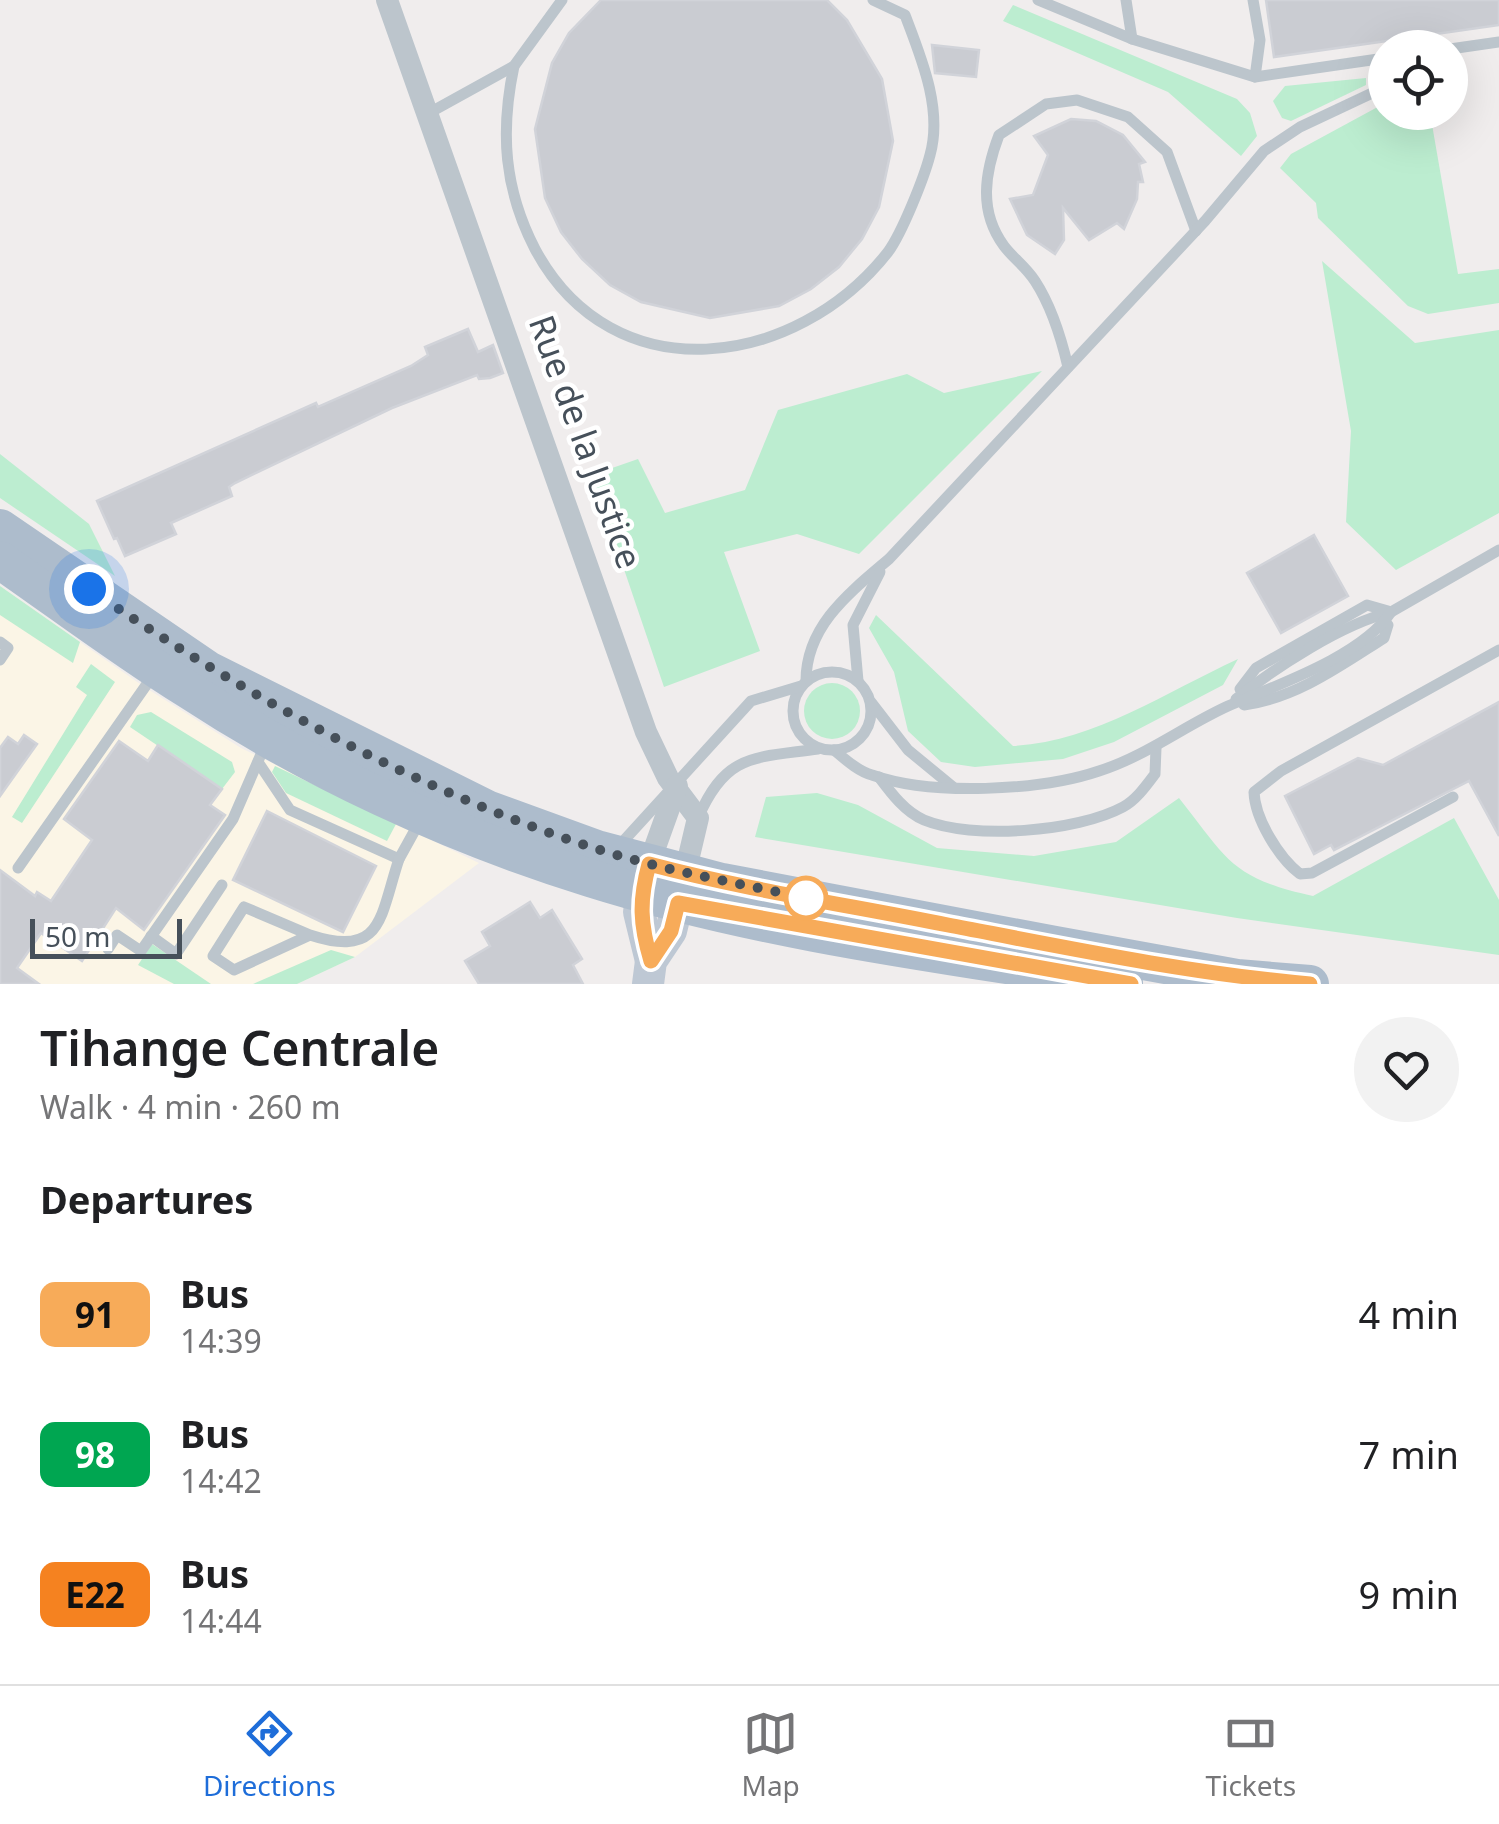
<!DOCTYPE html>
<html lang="en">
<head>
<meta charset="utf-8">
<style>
  :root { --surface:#fff; --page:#f2f2f2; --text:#202124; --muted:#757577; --line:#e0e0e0; --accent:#1e6dd9 }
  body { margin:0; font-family:"Noto Sans",sans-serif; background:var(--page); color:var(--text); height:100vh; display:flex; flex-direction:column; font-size:38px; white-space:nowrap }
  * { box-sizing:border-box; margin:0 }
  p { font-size:32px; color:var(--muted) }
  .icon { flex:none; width:55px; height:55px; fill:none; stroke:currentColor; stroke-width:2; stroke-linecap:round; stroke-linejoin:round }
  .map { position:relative; height:984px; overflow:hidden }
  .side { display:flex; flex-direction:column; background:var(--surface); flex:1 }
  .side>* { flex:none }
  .badge { padding:0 20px; border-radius:15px; font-size:35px; line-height:65px }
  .fabs { position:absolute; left:1368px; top:30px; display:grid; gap:20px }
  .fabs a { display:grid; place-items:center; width:100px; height:100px; border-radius:50%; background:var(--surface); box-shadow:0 10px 40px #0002; font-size:50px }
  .scale { position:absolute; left:30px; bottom:25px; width:152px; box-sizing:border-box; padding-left:10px; border:5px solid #46505a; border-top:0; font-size:28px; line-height:35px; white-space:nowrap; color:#46505a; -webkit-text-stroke:8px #fff; paint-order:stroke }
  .you { position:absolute; width:50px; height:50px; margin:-25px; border:8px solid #fff; border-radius:50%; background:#1a73e8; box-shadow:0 0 0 15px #1a73e833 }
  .map>.badge { position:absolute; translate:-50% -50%; box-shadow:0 0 0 5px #fff }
  h2 { padding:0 40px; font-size:38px; line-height:90px }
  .round { display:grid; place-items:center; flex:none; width:105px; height:105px; border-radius:52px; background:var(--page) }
  .headline { display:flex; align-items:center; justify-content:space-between; height:170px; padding:0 40px }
  h1 { font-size:48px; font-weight:600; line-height:75px }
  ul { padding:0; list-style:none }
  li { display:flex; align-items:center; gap:30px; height:140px; padding:0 40px }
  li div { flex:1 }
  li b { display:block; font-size:38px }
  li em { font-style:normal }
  li .badge { min-width:110px; font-weight:700; text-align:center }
  .dock { display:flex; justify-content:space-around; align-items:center; height:140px; border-top:2px solid var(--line); background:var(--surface); font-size:28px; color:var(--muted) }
  .dock a { display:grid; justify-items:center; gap:5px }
  .dock .active { color:var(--accent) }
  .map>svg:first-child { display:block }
  .commercial { fill:#fbf5e6 }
  .green { fill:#bcedd0 }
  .building { fill:#caccd2; stroke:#d1d3d9; stroke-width:2.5 }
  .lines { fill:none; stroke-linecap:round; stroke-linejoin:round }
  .lane { stroke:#bcc5cc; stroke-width:11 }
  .street { stroke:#bcc5cc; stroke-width:22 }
  .secondary { stroke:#bec8d4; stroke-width:32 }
  .primary { stroke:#adbccc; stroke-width:38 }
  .line-casing { stroke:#fff; stroke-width:22 }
  .line { stroke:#f7ab59; stroke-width:15 }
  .walk { stroke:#46505a; stroke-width:10; stroke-dasharray:0 18 }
  .stop-dot { fill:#fff; stroke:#f7ab59; stroke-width:5 }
  .labels { text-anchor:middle; stroke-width:9; stroke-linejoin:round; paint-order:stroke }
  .street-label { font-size:35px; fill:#46505a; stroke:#fff }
</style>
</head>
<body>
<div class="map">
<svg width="1499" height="984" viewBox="0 0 1499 984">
  <rect width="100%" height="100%" fill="#f0eded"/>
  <path class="commercial" d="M0 586 143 686 241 748 479 863 355 957 297 984H0Z"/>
  <g class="green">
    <path d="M1013 5 1237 99 1250 113 1257 136 1241 156 1168 92 1003 21Z"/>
    <path d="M1366 78V85L1291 121 1282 118 1273 101 1285 86Z"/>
    <path d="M1385 103V112L1430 113 1458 274 1499 269V303L1428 314 1408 306 1318 218 1316 203 1280 168 1291 154Z"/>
    <path d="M1322 261 1415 343 1499 330V513L1396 570 1346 522 1351 431Z"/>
    <path d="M1042 371 859 554 797 534 724 552 760 651 664 687 592 475 638 459 665 513 745 490 778 410 907 374 944 393Z"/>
    <path d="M0 454 89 524 115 576 0 498Z"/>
    <path d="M0 586 80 642 73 663 0 615Z"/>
    <path d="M876 615 1013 746C1093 742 1166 692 1238 659L1223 685 1114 742 1063 759 975 767 941 762 908 731 894 672 869 628Z"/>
    <path d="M91 664 115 682 22 823 12 817 87 695 76 687Z"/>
    <circle cx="832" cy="711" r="28"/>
    <path d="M151 712 232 762 235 772 222 789 130 727 137 715Z"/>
    <path d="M275 766 396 824 387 841 286 793 272 772Z"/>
    <path d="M817 793 858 805 937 848 1034 856 1116 842 1179 798C1228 860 1231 878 1313 896L1454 818 1499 900V955L1237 918 755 837 766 797Z"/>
    <path d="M152 944 211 984H174L138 965Z"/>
    <path d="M331 950 355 957 297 984H253Z"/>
  </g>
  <g class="building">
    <path d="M601 0H827L847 20 882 79 893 141 879 207 862 239 839 267 811 289 779 306 710 318 641 302 610 285 582 259 561 232 545 198 535 129 552 63 569 33Z"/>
    <path d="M1266 0H1499V25L1274 57Z"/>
    <path d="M932 45 979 50 976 77 935 73Z"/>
    <path d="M1071 119 1096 121 1123 135 1145 162 1139 164 1143 182H1138L1137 199 1124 229 1117 223 1089 240 1063 208 1064 240 1055 254 1027 235 1010 199 1033 195 1048 155 1034 136Z"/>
    <path d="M468 329 478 352 493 345 503 373 490 378 479 379 477 375 392 408 235 483 229 487 232 496 171 523 176 534 125 556 117 538 114 539 97 501 316 403 318 407 411 366 428 355 425 347Z"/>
    <path d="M1314 535 1348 596 1281 633 1247 573Z"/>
    <path d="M1499 702V836L1469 781 1334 850 1331 845 1314 854 1285 796 1358 758 1383 765Z"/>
    <path d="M24 735 37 744 0 796V748L8 737 18 744Z"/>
    <path d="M119 741 148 761 158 745 222 789 210 805 225 815 144 930 116 908 82 961 41 933 17 968 39 984H0V870L35 896 37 892 51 901 92 840 64 819Z"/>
    <path d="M267 811 376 866 343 932 233 880Z"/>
    <path d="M530 902 540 918 552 910 582 959 573 965 583 984H479L465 961 490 946 482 932Z"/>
  </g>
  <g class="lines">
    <g class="lane">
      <path d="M1038 0 1132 39 1255 77 1385 58"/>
      <path d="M1126 0 1132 39"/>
      <path d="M1253 0 1260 40 1255 77"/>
      <path d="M1450 49 1499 42"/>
      <path d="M514 66C500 132 504 189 535 249 613 395 796 369 888 252 902 233 924 178 930 155 943 109 921 57 905 15L873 0"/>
      <path d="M429 113 514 66 562 0"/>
      <path d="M1068 367C1061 337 1052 307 1035 281 1026 267 1013 258 1004 246 978 211 985 172 999 135L1046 104 1077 100 1128 117 1167 152 1196 231"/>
      <path d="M0 642 8 648 0 660"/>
      <circle cx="832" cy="711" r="39"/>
      <path d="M806 681C806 626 849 593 889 559L1205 221 1264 151 1300 127 1385 87"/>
      <path d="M858 681 853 625 880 572"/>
      <path d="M1240 689 1256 668 1367 605 1388 611"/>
      <path d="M1236 699C1276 667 1342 624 1391 612L1499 550"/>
      <path d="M871 702 908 750 953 787"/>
      <path d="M1244 705C1296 698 1340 666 1384 638L1388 625"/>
      <path d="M834 750C846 760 858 771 872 775 931 796 1040 791 1099 771 1146 756 1184 726 1228 706 1277 685 1362 656 1391 612"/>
      <path d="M258 762 290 810 399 859 420 821"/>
      <path d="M879 777C891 793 905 812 924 820 972 840 1077 832 1123 807 1136 800 1146 786 1155 774L1156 748"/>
      <path d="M1453 797 1312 873 1300 874C1279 858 1255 819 1254 792L1281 771 1499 650"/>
      <path d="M698 818C726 753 754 758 818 749"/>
      <path d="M618 847 751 701 801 686"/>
      <path d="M18 868 154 674"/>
      <path d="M310 935 244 907 213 956 234 970 310 935C383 959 380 916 399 859"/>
      <path d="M151 936 176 954 222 885"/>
      <path d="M108 949 117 935 141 951 233 819 265 745"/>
    </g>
    <g class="street">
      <path d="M387 0 646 732 668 778 698 818 685 873"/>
      <path d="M649 864 677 786"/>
    </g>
    <g class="secondary">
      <path d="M648 868 639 912 651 961"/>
      <path d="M648 984 651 961 671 931 683 881"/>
    </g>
    <g class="primary">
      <path d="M0 528 208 670 487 809 597 849 722 882 1055 945 1237 978 1310 984"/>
      <path d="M0 560C62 603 123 649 187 689 309 769 450 835 590 878 762 932 945 955 1124 983"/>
    </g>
  </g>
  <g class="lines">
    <g class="line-casing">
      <path id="line" d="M1131 984 678 903 671 931 651 961C640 924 639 901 649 864 747 890 848 905 948 925 1068 948 1188 973 1310 984"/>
    </g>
    <use href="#line" class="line"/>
    <path class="walk" d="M89 589C246 696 418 792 600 850 667 871 737 883 806 898"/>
  </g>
  <circle class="stop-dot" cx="806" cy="898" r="20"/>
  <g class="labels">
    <g class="street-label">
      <text transform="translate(585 442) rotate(70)" y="12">Rue de la Justice</text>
    </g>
  </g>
</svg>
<div class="fabs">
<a><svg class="icon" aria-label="locate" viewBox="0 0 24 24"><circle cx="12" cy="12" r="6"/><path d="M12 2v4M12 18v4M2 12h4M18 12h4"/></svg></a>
</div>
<div class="scale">50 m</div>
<div class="you" style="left:89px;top:589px"></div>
</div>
<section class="side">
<div class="headline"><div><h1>Tihange Centrale</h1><p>Walk · 4 min · 260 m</p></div><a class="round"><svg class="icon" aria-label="heart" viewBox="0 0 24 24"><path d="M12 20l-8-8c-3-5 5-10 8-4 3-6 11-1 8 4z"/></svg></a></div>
<h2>Departures</h2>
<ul>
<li><span class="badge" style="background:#f7ab59;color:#111">91</span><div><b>Bus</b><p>14:39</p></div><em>4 min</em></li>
<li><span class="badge" style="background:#00a651;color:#fff">98</span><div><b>Bus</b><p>14:42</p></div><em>7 min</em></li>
<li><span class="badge" style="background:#f58220;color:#111">E22</span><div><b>Bus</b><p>14:44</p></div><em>9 min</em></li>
</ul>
</section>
<nav class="dock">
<a class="active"><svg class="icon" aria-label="directions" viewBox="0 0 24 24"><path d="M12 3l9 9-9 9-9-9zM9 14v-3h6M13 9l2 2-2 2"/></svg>Directions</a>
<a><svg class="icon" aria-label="map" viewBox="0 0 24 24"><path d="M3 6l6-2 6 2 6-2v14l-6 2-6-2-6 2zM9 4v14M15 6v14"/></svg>Map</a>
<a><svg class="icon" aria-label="tickets" viewBox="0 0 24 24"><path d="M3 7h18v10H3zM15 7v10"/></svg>Tickets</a>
</nav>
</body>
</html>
